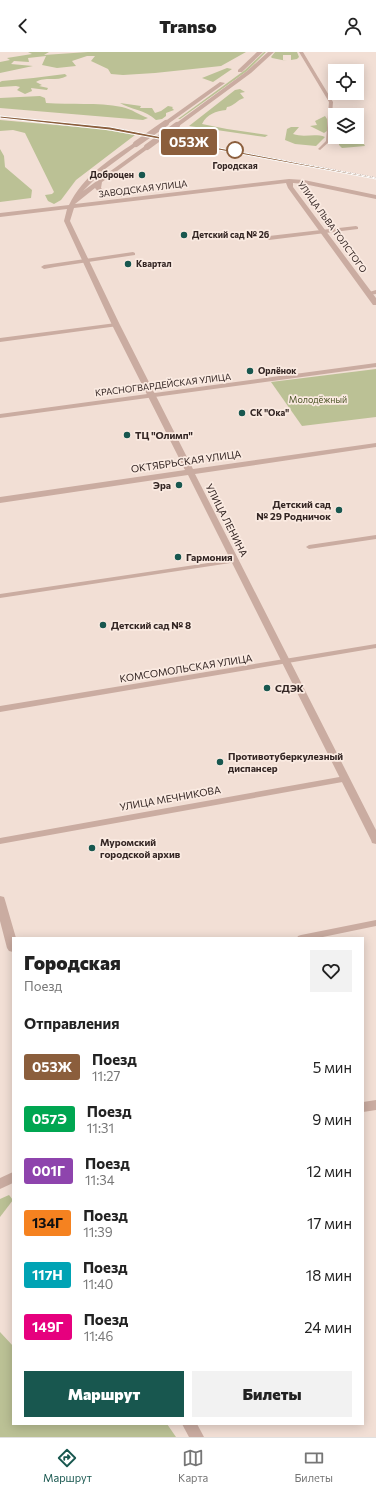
<!DOCTYPE html>
<html lang="ru">
<head>
<meta charset="utf-8">
<style>
  :root { --surface:#fff; --page:#f2f2f2; --text:#222; --muted:#767676; --line:#e0e0e0; --accent:#18574f }
  body { margin:0; font-family:Commissioner,sans-serif; background:var(--page); color:var(--text); height:100vh; display:flex; flex-direction:column; font-size:15px; white-space:nowrap }
  * { box-sizing:border-box; margin:0 }
  p { font-size:13px; color:var(--muted) }
  .icon { flex:none; width:22px; height:22px; fill:none; stroke:currentColor; stroke-width:2; stroke-linecap:round; stroke-linejoin:round }
  .map { position:relative; flex:1; overflow:hidden }
  .drawer { position:absolute; left:12px; top:885px; width:352px; height:488px; display:flex; flex-direction:column; background:var(--surface); border-radius:0px; box-shadow:0 2px 10px #0003 }
  .drawer>* { flex:none }
  .badge { padding:0 8px; border-radius:3px; font-size:14px; line-height:26px }
  .fabs { position:absolute; left:328px; top:12px; display:grid; gap:8px }
  .fabs a { display:grid; place-items:center; width:36px; height:36px; border-radius:0px; background:var(--surface); box-shadow:0 2px 10px #0003; font-size:20px }
  .map>.badge { position:absolute; translate:-50% -50%; box-shadow:0 0 0 2px #fff }
  h2 { padding:0 12px; font-size:15px; line-height:36px }
  .round { display:grid; place-items:center; flex:none; width:42px; height:42px; border-radius:0px; background:var(--page) }
  .overview { display:flex; align-items:center; justify-content:space-between; height:68px; padding:0 12px }
  h1 { font-size:19px; font-weight:800; line-height:30px }
  .cta { display:flex; gap:8px; margin-top:auto; padding:8px 12px }
  .cta a { flex:1; height:46px; border-radius:0px; background:var(--accent); color:#fff; font-size:16px; font-weight:800; line-height:46px; text-align:center }
  .cta a+a { background:var(--page); color:var(--text) }
  ul { padding:0; list-style:none }
  li { display:flex; align-items:center; gap:12px; height:52px; padding:0 12px }
  li div { flex:1 }
  li b { display:block; font-size:15px }
  li em { font-style:normal }
  li .badge { min-width:44px; font-weight:700; text-align:center }
  header { display:flex; justify-content:space-between; align-items:center; height:52px; padding:0 12px; background:var(--surface); font-size:18px; font-weight:800 }
  .tabs { display:flex; justify-content:space-around; align-items:center; height:56px; border-top:1px solid var(--line); background:var(--surface); font-size:11px; color:var(--muted) }
  .tabs a { display:grid; justify-items:center; gap:2px }
  .tabs .selected { color:var(--accent) }
  .map>svg:first-child { display:block }
  .green { fill:#bbc195 }
  .lines { fill:none; stroke-linecap:round; stroke-linejoin:round }
  .minor { fill:#caaca1; fill-rule:evenodd }
  .tertiary { fill:#caaca1; fill-rule:evenodd }
  .rail { stroke:#342624; stroke-width:1.5; stroke-dasharray:0.5 2; stroke-linecap:butt }
  .tertiary-bridge { stroke:#caaca1; stroke-width:6 }
  .line { fill:#8b5e3c; stroke:#fff }
  .stop-dot { fill:#fff; stroke:#8b5e3c; stroke-width:2 }
  .poi-dot { fill:#18574f; stroke:#faeae1; stroke-width:1.5 }
  .labels { text-anchor:middle; stroke-width:3.5; stroke-linejoin:round; paint-order:stroke }
  .far-stop-label { font-size:9px; font-weight:bold; fill:#342624; stroke:#faeae1 }
  .far-poi-label { font-size:9px; font-weight:bold; fill:#342624; stroke:#faeae1; text-anchor:start }
  .far-street-label { font-size:9px; fill:#342624; stroke:#faeae1 }
  .far-park-label { font-size:9px; fill:#4c5427; stroke:#faeae1 }
  .poi-label { font-size:10px; font-weight:bold; fill:#342624; stroke:#faeae1; text-anchor:start }
  .street-label { font-size:10px; fill:#342624; stroke:#faeae1 }
</style>
</head>
<body>
<header><svg class="icon" aria-label="back" viewBox="0 0 24 24"><path d="M15 5l-7 7 7 7"/></svg>Transo<svg class="icon" aria-label="person" viewBox="0 0 24 24"><circle cx="12" cy="8" r="4"/><path d="M4 21q1-7 8-7t8 7"/></svg></header>
<div class="map">
<svg width="376" height="1385" viewBox="0 0 376 1385">
  <rect width="100%" height="100%" fill="#f2dfd5"/>
  <g class="green">
    <path d="M28 0H49L44 3 88 0H246L221 14 155 21 123 23 111 22 108 17 91 9 95 4H87L72 9 76 14 57 16 42 13 46 4 28 6 29 10 14 9 11 12 33 14 0 21V10L10 8 7 6 32 2Z"/>
    <path d="M264 0H266L247 19 180 67H178L245 18Z"/>
    <path d="M275 0H297L299 5 297 7 291 8V3H283V8L287 9 272 6 271 5Z"/>
    <path d="M227 16 232 17 213 30 202 26Z"/>
    <path d="M65 22 67 24C56 30 45 24 36 30L42 33 39 34 48 36 47 38 31 36 32 39 25 42 17 38 20 35 16 34 0 35V30L2 29C23 27 44 25 65 22Z"/>
    <path d="M240 37 245 40 240 41 244 46C237 48 234 54 227 55L226 58C216 59 207 62 202 72L227 77 268 83 265 85 189 74 235 38Z"/>
    <path d="M40 44 45 46 46 51C71 53 97 50 122 55 132 57 139 63 148 66L143 68 0 56V46Z"/>
    <path d="M120 51 141 54 140 56H152L155 61 161 59 168 54 173 55 172 56 174 58 166 61V64L162 67 156 68C146 58 129 57 120 51Z"/>
    <path d="M325 64 327 67V79L324 81 310 74 317 73 315 69Z"/>
    <path d="M0 68 101 77 135 83 76 128 61 148 54 152 48 149 45 143 52 142 54 140 25 81 13 78 0 79Z"/>
    <path d="M291 75H299L293 82C304 86 315 81 325 85L316 94 295 92 285 88 287 77Z"/>
    <path d="M357 83 361 86 365 94 342 96 339 93V85H357Z"/>
    <path d="M0 97 4 104 5 115 32 138 31 146 0 150Z"/>
    <path d="M376 317V365L302 374 271 330Z"/>
    <path d="M9 1143 13 1148 0 1165V1147Z"/>
    <path d="M0 1280 13 1294V1372H167L176 1385H0Z"/>
  </g>
  <g class="lines">
    <g class="minor">
      <path d="M299 0H303L333 50 330 89 320 98 318 97 326 89 329 50Z"/>
      <path d="M356 174 358 175V177L269 188 266 186 269 184Z"/>
      <path d="M133 200 135 201V203L55 215 44 217 41 215 44 213Z"/>
      <path d="M376 238V242L369 243 366 241Z"/>
      <path d="M116 271 118 272V274L0 290V286Z"/>
      <path d="M376 311V315L0 366V362Z"/>
      <path d="M376 483V487L309 497 306 495 309 493Z"/>
      <path d="M235 507 239 509 237 510 0 546V542Z"/>
      <path d="M376 592V596L0 660V654Z"/>
      <path d="M345 724 348 725 349 727 348 729 0 792V786Z"/>
      <path d="M376 868V874L318 886H297L298 884 301 883Z"/>
    </g>
    <g class="tertiary">
      <path d="M257 0H263L242 20H238V18Z"/>
      <path d="M268 0H274L251 21 179 74H175V72L247 19Z"/>
      <path d="M220 30 225 31 168 72H164V70Z"/>
      <path d="M134 91 139 92 105 117 83 139 145 94H149V96L102 130 101 136 103 138 123 143V145L99 141 95 136 75 152 289 127 304 128 376 143V147L304 132 293 131V135L376 246V253H373L288 136 286 131 74 156 70 169 120 273 193 417 376 391V395L195 422 376 778V792L372 791 371 788 188 423 0 451V445L185 418 112 273 64 169 67 157 0 165V161L69 153C83 124 109 108 134 91Z"/>
      <path d="M0 844 4 845 5 848 16 886H13V900L9 899 7 896 0 869Z"/>
      <path d="M376 1048V1058L363 1060V1050Z"/>
      <path d="M13 1120V1131L0 1137V1126Z"/>
      <path d="M182 1372H197L204 1385H189Z"/>
    </g>
    <path class="rail" d="M0 65 111 76 376 126"/>
    <g class="tertiary-bridge">
      <path d="M136 92 166 71"/>
      <path d="M147 95 177 73"/>
    </g>
  </g>
  <path class="line" d="M0 64 110 75 376 126V127L110 78 0 66Z"/>
  <circle class="stop-dot" cx="235" cy="98" r="8"/>
  <g class="poi-dot">
    <circle cx="142" cy="123" r="4"/>
    <circle cx="184" cy="183" r="4"/>
    <circle cx="128" cy="212" r="4"/>
    <circle cx="250" cy="319" r="4"/>
    <circle cx="242" cy="361" r="4"/>
    <circle cx="127" cy="383" r="4"/>
    <circle cx="179" cy="433" r="4"/>
    <circle cx="339" cy="458" r="4"/>
    <circle cx="178" cy="505" r="4"/>
    <circle cx="103" cy="573" r="4"/>
    <circle cx="267" cy="636" r="4"/>
    <circle cx="220" cy="710" r="4"/>
    <circle cx="92" cy="796" r="4"/>
  </g>
  <g class="labels">
    <g class="far-stop-label">
      <text x="235" y="117">Городская</text>
    </g>
    <g class="far-poi-label">
      <text x="134" y="126" text-anchor="end">Доброцен</text>
      <text x="192" y="186">Детский сад № 26</text>
      <text x="136" y="215">Квартал</text>
      <text x="258" y="322">Орлёнок</text>
      <text x="250" y="364">СК "Ока"</text>
    </g>
    <g class="far-street-label">
      <text transform="translate(143 137) rotate(-7)" y="3">ЗАВОДСКАЯ УЛИЦА</text>
      <text transform="translate(332 175) rotate(54)" y="3">УЛИЦА ЛЬВА ТОЛСТОГО</text>
      <text transform="translate(163 333) rotate(-7)" y="3">КРАСНОГВАРДЕЙСКАЯ УЛИЦА</text>
    </g>
    <g class="far-park-label">
      <text x="318" y="351">Молодёжный</text>
    </g>
    <g class="poi-label">
      <text x="135" y="387">ТЦ "Олимп"</text>
      <text x="171" y="437" text-anchor="end">Эра</text>
      <text x="331" y="456" text-anchor="end">Детский сад<tspan x="331" dy="12">№ 29 Родничок</tspan></text>
      <text x="186" y="509">Гармония</text>
      <text x="111" y="577">Детский сад № 8</text>
      <text x="275" y="640">СДЭК</text>
      <text x="228" y="708">Противотуберкулезный<tspan x="228" dy="12">диспансер</tspan></text>
      <text x="100" y="794">Муромский<tspan x="100" dy="12">городской архив</tspan></text>
    </g>
    <g class="street-label">
      <text transform="translate(186 409) rotate(-8)" y="4">ОКТЯБРЬСКАЯ УЛИЦА</text>
      <text transform="translate(227 468) rotate(63)" y="4">УЛИЦА ЛЕНИНА</text>
      <text transform="translate(186 616) rotate(-9)" y="4">КОМСОМОЛЬСКАЯ УЛИЦА</text>
      <text transform="translate(170 746) rotate(-10)" y="4">УЛИЦА МЕЧНИКОВА</text>
    </g>
  </g>
</svg>
<div class="fabs">
<a><svg class="icon" aria-label="locate" viewBox="0 0 24 24"><circle cx="12" cy="12" r="6"/><path d="M12 2v4M12 18v4M2 12h4M18 12h4"/></svg></a>
<a><svg class="icon" aria-label="layers" viewBox="0 0 24 24"><path d="M12 4l9 5-9 5-9-5zM3 14l9 5 9-5"/></svg></a>
</div>
<b class="badge" style="left:189px;top:90px;background:#8b5e3c;color:#fff">053Ж</b>
<section class="drawer">
<div class="overview"><div><h1>Городская</h1><p>Поезд</p></div><a class="round"><svg class="icon" aria-label="heart" viewBox="0 0 24 24"><path d="M12 20l-8-8c-3-5 5-10 8-4 3-6 11-1 8 4z"/></svg></a></div>
<h2>Отправления</h2>
<ul>
<li><span class="badge" style="background:#8b5e3c;color:#fff">053Ж</span><div><b>Поезд</b><p>11:27</p></div><em>5 мин</em></li>
<li><span class="badge" style="background:#00a651;color:#fff">057Э</span><div><b>Поезд</b><p>11:31</p></div><em>9 мин</em></li>
<li><span class="badge" style="background:#8e44ad;color:#fff">001Г</span><div><b>Поезд</b><p>11:34</p></div><em>12 мин</em></li>
<li><span class="badge" style="background:#f58220;color:#111">134Г</span><div><b>Поезд</b><p>11:39</p></div><em>17 мин</em></li>
<li><span class="badge" style="background:#00a3b4;color:#fff">117Н</span><div><b>Поезд</b><p>11:40</p></div><em>18 мин</em></li>
<li><span class="badge" style="background:#e6007e;color:#fff">149Г</span><div><b>Поезд</b><p>11:46</p></div><em>24 мин</em></li>
</ul>
<div class="cta"><a>Маршрут</a><a>Билеты</a></div>
</section>
</div>
<nav class="tabs">
<a class="selected"><svg class="icon" aria-label="directions" viewBox="0 0 24 24"><path d="M12 3l9 9-9 9-9-9zM9 14v-3h6M13 9l2 2-2 2"/></svg>Маршрут</a>
<a><svg class="icon" aria-label="map" viewBox="0 0 24 24"><path d="M3 6l6-2 6 2 6-2v14l-6 2-6-2-6 2zM9 4v14M15 6v14"/></svg>Карта</a>
<a><svg class="icon" aria-label="tickets" viewBox="0 0 24 24"><path d="M3 7h18v10H3zM15 7v10"/></svg>Билеты</a>
</nav>
</body>
</html>
